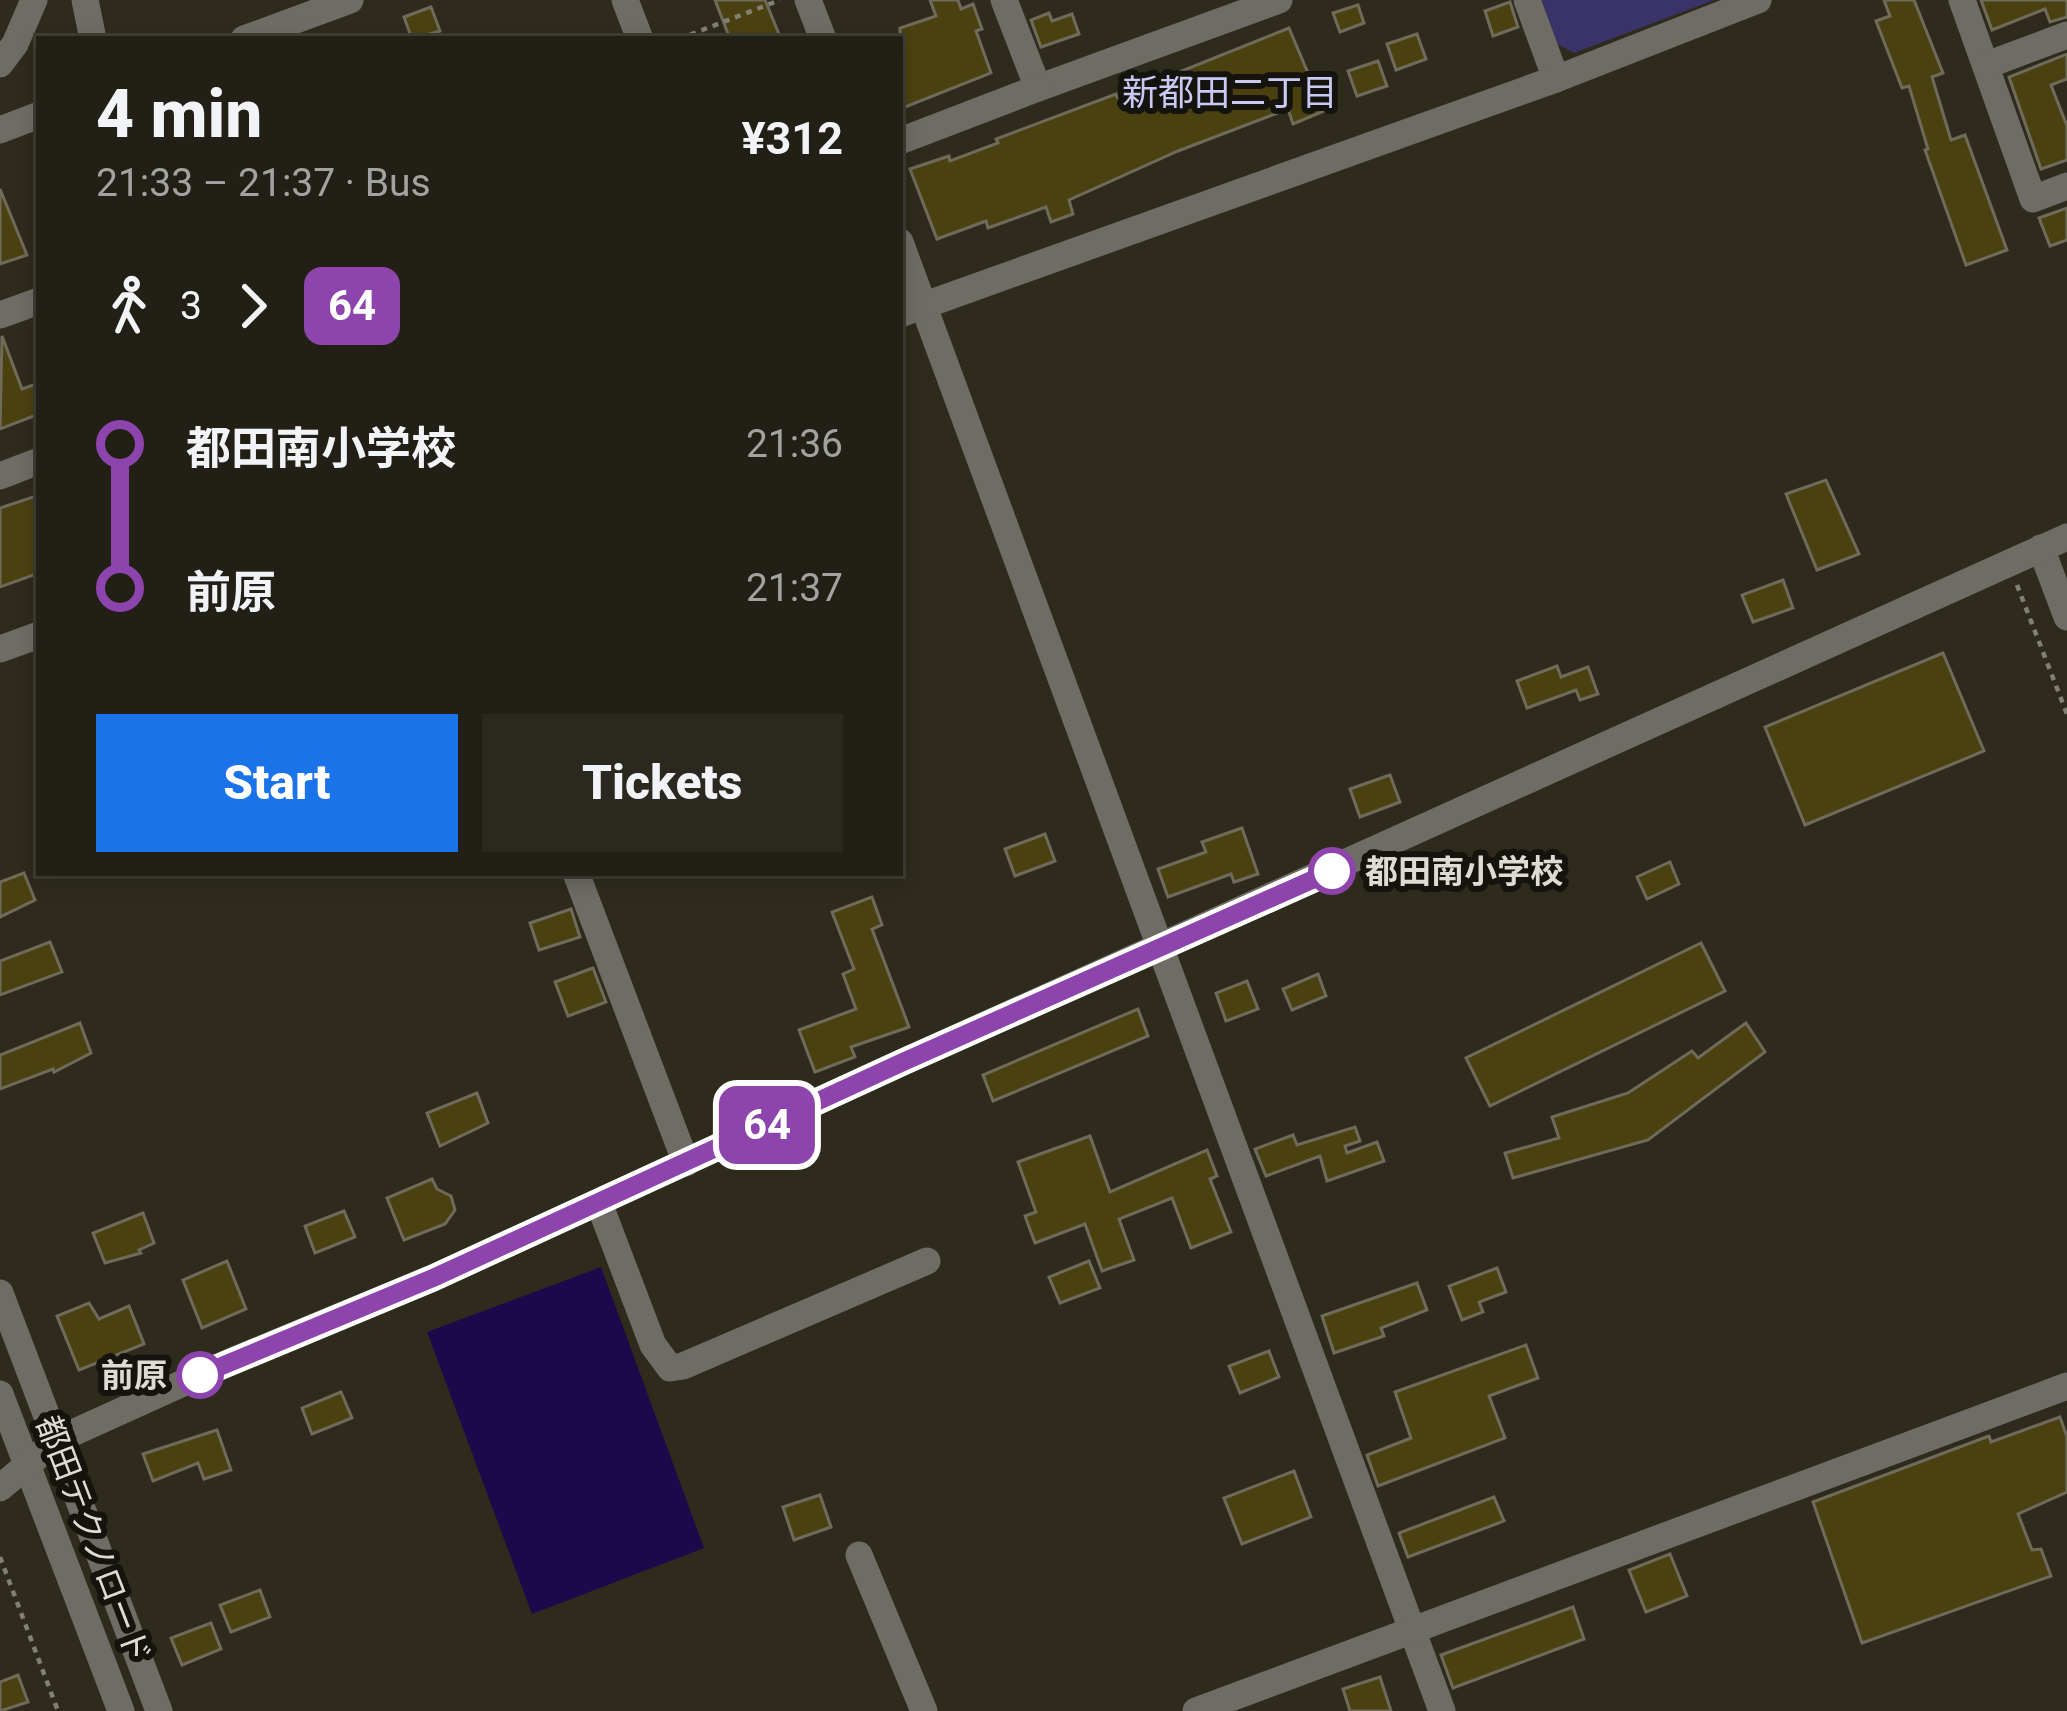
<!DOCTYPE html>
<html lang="en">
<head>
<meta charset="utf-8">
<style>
  :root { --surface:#222016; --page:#2a281f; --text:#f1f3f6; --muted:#a2a3a1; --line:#3f3e35; --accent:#1a73e8 }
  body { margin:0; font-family:Roboto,"Noto Sans JP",sans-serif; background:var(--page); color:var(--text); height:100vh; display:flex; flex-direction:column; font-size:45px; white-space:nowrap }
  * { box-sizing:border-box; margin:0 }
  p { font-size:39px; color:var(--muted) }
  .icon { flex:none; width:66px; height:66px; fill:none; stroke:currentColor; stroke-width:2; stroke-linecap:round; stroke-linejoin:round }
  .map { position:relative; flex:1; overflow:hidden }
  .side { position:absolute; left:36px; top:36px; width:867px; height:840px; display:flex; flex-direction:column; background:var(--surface); border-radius:0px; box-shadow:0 6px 18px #0003,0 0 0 3px var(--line) }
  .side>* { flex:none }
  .badge { padding:0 24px; border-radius:18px; font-size:42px; line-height:78px }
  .map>.badge { position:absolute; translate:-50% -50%; box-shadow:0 0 0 6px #fff }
  .legs { display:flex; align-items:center; gap:18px; height:132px; padding:0 60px; font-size:39px }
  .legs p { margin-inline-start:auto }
  .head { display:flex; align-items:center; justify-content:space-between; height:204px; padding:0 60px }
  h1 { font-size:66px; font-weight:800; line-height:90px }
  .button { display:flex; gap:24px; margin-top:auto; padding:24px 60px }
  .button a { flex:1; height:138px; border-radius:0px; background:var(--accent); color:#fff; font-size:48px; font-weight:800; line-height:138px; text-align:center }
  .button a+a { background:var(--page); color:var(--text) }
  ul { padding:0 60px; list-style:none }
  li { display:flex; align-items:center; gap:42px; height:144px; font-size:45px }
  li i { display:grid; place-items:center; width:18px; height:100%; margin:0 15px; background:currentColor }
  li i::after { content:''; width:30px; height:30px; margin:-15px; border:9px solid; border-radius:50%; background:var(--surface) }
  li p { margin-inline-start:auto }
  li:first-child i { background:linear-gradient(#0000 50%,currentColor 0) }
  li:last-child i { background:linear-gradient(currentColor 50%,#0000 0) }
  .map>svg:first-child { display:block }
  .green { fill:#39336a }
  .water { fill:#1b094c }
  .building { fill:#4b4110; stroke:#6e6b5b; stroke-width:3 }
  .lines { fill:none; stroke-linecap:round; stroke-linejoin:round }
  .path { stroke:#827f73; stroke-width:4.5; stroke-dasharray:6 6; stroke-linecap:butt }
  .minor { stroke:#6e6c65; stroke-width:27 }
  .line-1-casing { stroke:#fff; stroke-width:27 }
  .line-1 { stroke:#8e44ad; stroke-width:18 }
  .stop-1-dot { fill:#fff; stroke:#8e44ad; stroke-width:6 }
  .labels { text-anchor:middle; stroke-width:12; stroke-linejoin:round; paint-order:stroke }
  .stop-label { font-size:33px; font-weight:bold; fill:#dddbd2; stroke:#15130d; text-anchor:start }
  .street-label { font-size:33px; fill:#dddbd2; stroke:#15130d }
  .neighbourhood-label { font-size:36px; fill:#c9c9f4; stroke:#15130d }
</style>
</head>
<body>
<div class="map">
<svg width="2067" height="1711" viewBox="0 0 2067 1711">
  <rect width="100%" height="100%" fill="#2e2b1d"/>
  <path class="green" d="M1542 0H1714L1574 53 1557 44Z"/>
  <path class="water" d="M601 1267 704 1548 532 1614 427 1332Z"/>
  <g class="building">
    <path d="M715 0H765L781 39H730Z"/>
    <path d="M930 0H958L961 9 973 4 982 29 976 31 991 73 900 109V28L936 16Z"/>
    <path d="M1884 0H1914L1943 73 1932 77 1951 140 1965 135 2007 250 1966 265 1925 150 1928 149 1909 86 1902 88 1876 21 1890 16Z"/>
    <path d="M1981 0H2067V17L2050 22 2045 9 1992 30Z"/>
    <path d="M1510 2 1518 27 1493 36 1485 11Z"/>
    <path d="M1358 5 1364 23 1340 32 1333 13Z"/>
    <path d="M431 7 440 31 412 39 404 17Z"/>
    <path d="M1049 13 1052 21 1072 14 1079 34 1041 47 1031 20Z"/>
    <path d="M1289 28 1324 111 1293 124 1288 109 1178 151 1069 200 1073 214 1051 222 1046 207 988 228 986 221 937 239 910 169 949 156 950 161 998 143 996 139 1116 94 1117 97Z"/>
    <path d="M1417 34 1426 59 1396 70 1387 44Z"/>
    <path d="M2067 54V79L2051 85 2067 126V160L2041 169 2009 77Z"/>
    <path d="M1378 61 1387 86 1357 96 1348 71Z"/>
    <path d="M0 189 27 255 0 264Z"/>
    <path d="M2067 208V240L2050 246 2039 218Z"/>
    <path d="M2 336 22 389 39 383V414L0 429Z"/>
    <path d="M1826 480 1859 554 1817 570 1786 494Z"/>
    <path d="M39 495V573L0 587V508Z"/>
    <path d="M1783 580 1793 608 1753 622 1742 595Z"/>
    <path d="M1943 653 1984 751 1805 825 1765 727Z"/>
    <path d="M1557 666 1561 677 1588 667 1598 694 1580 700 1576 690 1527 708 1517 681Z"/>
    <path d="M1390 775 1400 802 1360 817 1350 789Z"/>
    <path d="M1242 828 1258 874 1234 882 1231 874 1168 897 1158 869 1206 852 1202 842Z"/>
    <path d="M1045 834 1055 861 1015 876 1005 849Z"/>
    <path d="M1670 862 1679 884 1647 899 1637 877Z"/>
    <path d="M24 873 35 900 0 917V882Z"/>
    <path d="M872 897 882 925 872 929 909 1027 851 1047 855 1057 815 1072 799 1030 856 1009 843 974 854 969 832 912Z"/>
    <path d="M571 909 580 937 539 950 530 923Z"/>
    <path d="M50 942 62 972 0 995V961Z"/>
    <path d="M1701 943 1725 991 1490 1106 1466 1058Z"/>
    <path d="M593 968 606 1002 568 1016 555 982Z"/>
    <path d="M1318 974 1326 996 1292 1010 1283 989Z"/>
    <path d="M1247 981 1258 1009 1226 1021 1216 993Z"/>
    <path d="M1138 1009 1148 1036 993 1101 983 1075Z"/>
    <path d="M80 1023 91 1053 54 1072 53 1069 0 1089V1055Z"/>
    <path d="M1746 1023 1765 1052 1648 1140 1513 1178 1505 1153 1559 1138 1552 1117 1628 1093 1692 1051 1698 1058Z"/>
    <path d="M477 1093 488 1123 440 1146 427 1113Z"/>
    <path d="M1355 1127 1360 1141 1345 1146 1347 1153 1377 1142 1384 1161 1327 1181 1320 1156 1266 1176 1255 1149 1293 1135 1297 1145Z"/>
    <path d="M1090 1136 1110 1192 1207 1150 1217 1176 1210 1179 1231 1232 1191 1248 1172 1198 1119 1219 1134 1260 1102 1271 1085 1224 1035 1243 1025 1216 1036 1212 1018 1162Z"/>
    <path d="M432 1179 437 1189 451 1196 455 1210 445 1224 404 1240 387 1198Z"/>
    <path d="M344 1211 355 1237 315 1253 305 1226Z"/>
    <path d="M143 1213 154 1243 139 1250 141 1253 105 1263 93 1233Z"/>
    <path d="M227 1261 246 1309 202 1328 183 1280Z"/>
    <path d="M1089 1261 1100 1288 1060 1303 1049 1277Z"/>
    <path d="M1497 1268 1506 1292 1479 1302 1483 1312 1462 1320 1449 1286Z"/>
    <path d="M1417 1283 1427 1310 1381 1328 1384 1336 1334 1353 1322 1316Z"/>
    <path d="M89 1303 99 1319 129 1306 144 1344 79 1370 57 1316Z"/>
    <path d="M1526 1345 1538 1378 1489 1396 1505 1438 1378 1486 1367 1455 1411 1438 1395 1392Z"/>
    <path d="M1269 1351 1279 1377 1240 1393 1229 1366Z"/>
    <path d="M341 1392 352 1418 312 1434 302 1408Z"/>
    <path d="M2060 1417 2067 1437V1492L2018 1514 2032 1550 2041 1549 2051 1576 1862 1643 1813 1502 1989 1436 1991 1442Z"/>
    <path d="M217 1430 231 1470 204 1479 198 1463 153 1481 143 1454Z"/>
    <path d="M1294 1471 1311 1517 1242 1544 1224 1498Z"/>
    <path d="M820 1495 831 1527 794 1540 783 1507Z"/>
    <path d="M1494 1497 1504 1521 1408 1557 1399 1533Z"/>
    <path d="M1670 1554 1687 1596 1646 1612 1629 1570Z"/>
    <path d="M260 1590 270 1617 231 1632 220 1605Z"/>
    <path d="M1573 1607 1584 1639 1453 1688 1441 1655Z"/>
    <path d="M211 1623 221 1649 182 1665 171 1638Z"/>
    <path d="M18 1675 28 1702 0 1711V1682Z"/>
    <path d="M1380 1677 1391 1711H1350L1343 1689Z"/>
  </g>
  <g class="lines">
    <g class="path">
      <path d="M679 39 780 0"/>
      <path d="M2017 585 2067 714"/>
      <path d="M0 1557 58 1711"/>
    </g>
    <g class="minor">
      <path d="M85 0 93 39"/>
      <path d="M625 0 640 39"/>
      <path d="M808 0 823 39"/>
      <path d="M1004 0 1038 88 1279 0"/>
      <path d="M1527 0 1556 79 1758 0"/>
      <path d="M1962 0 2033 199 2067 186"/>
      <path d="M244 39 350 0"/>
      <path d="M0 64 15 44 34 0"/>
      <path d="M1987 65 2067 35"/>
      <path d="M0 130 39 115"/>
      <path d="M900 141 1038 88"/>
      <path d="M900 242 1442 1711"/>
      <path d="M900 314 1556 79"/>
      <path d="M0 315 39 301"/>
      <path d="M0 476 39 461"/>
      <path d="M2041 548 2067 617"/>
      <path d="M0 649 39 635"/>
      <path d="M576 873 686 1163"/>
      <path d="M599 1203 653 1345 670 1368 683 1366 927 1261"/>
      <path d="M0 1293 159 1711"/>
      <path d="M0 1394 121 1711"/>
      <path d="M0 1488 57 1440 232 1361 433 1278 903 1062 2067 537"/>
      <path d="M859 1555 924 1711"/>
      <path d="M1196 1711 2067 1386"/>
    </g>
  </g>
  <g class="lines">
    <g class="line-1-casing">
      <path id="line-1" d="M200 1375 433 1278 903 1062 1332 871"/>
    </g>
    <use href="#line-1" class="line-1"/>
  </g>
  <g class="stop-1-dot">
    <circle cx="1332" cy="871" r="21"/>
    <circle cx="200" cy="1375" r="21"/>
  </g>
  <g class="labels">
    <g class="stop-label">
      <text x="1365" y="883">都田南小学校</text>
      <text x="167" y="1387" text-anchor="end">前原</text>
    </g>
    <g class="street-label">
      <text transform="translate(94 1539) rotate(69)" y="12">都田テクノロード</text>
    </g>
    <g class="neighbourhood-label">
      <text x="1230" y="105">新都田二丁目</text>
    </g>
  </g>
</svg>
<b class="badge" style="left:767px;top:1125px;background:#8e44ad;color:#fff">64</b>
<section class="side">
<div class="head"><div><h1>4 min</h1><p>21:33 – 21:37 · Bus</p></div><b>¥312</b></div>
<div class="legs"><svg class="icon" aria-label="walk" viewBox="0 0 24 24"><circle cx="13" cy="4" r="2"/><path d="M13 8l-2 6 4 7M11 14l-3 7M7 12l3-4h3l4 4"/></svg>3<svg class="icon" aria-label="forward" viewBox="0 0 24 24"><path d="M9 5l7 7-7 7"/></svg><b class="badge" style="background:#8e44ad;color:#fff">64</b></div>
<ul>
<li><i style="color:#8e44ad"></i><b>都田南小学校</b><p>21:36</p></li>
<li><i style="color:#8e44ad"></i><b>前原</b><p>21:37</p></li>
</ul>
<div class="button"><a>Start</a><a>Tickets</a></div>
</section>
</div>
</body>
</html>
